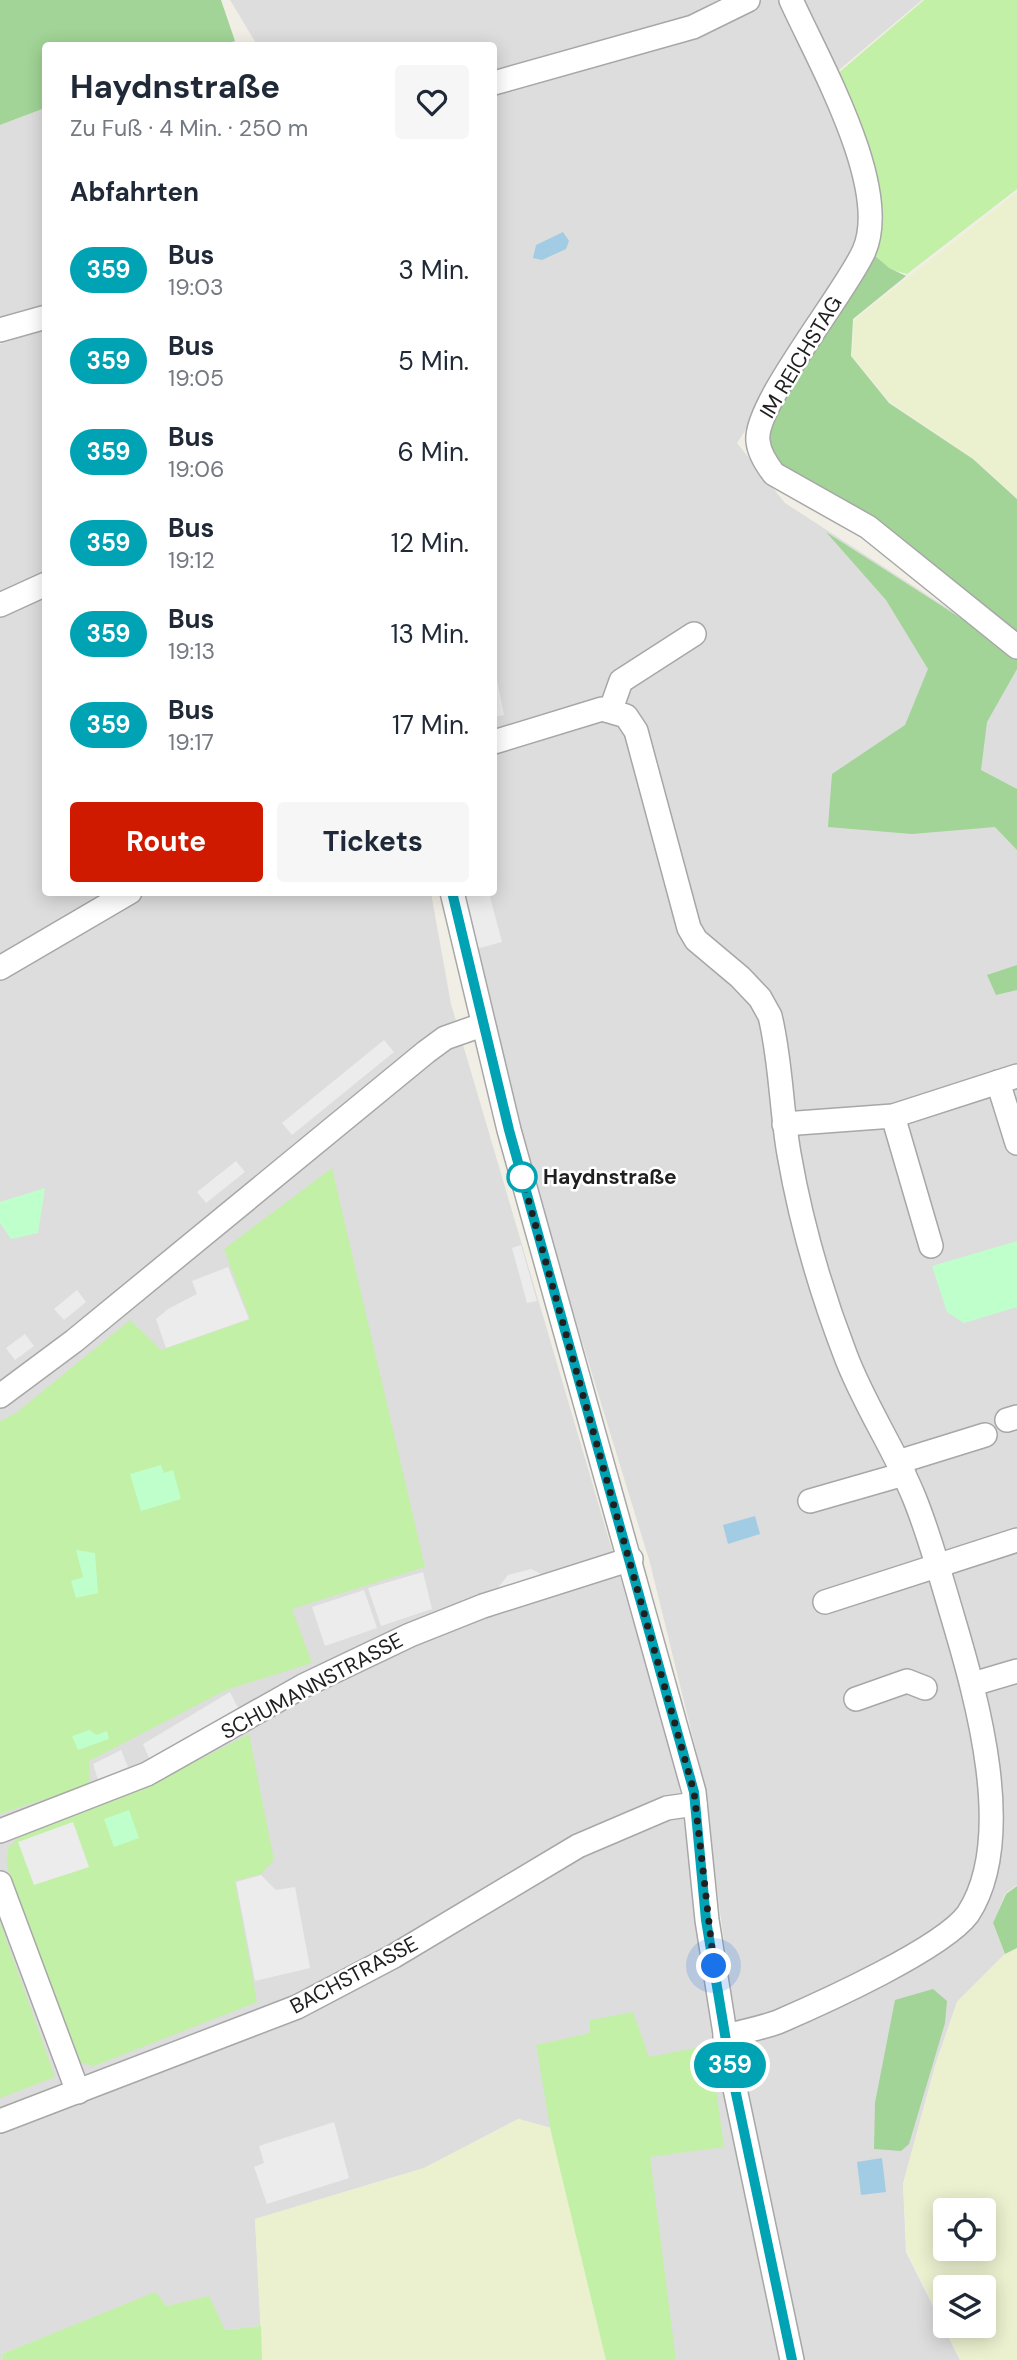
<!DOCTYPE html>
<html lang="de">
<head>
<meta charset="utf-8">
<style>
  :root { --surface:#fff; --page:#f6f6f7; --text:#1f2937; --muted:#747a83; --accent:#cf1a00 }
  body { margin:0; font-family:"DM Sans",sans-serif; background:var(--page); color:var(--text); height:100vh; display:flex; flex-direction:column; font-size:26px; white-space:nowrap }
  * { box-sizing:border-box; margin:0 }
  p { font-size:23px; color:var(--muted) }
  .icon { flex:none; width:38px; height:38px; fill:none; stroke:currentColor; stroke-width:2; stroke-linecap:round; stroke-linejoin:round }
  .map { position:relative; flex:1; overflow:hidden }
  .drawer { position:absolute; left:42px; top:42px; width:455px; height:854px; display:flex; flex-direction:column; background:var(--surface); border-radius:7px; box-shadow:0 4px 18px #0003 }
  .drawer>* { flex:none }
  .badge { padding:0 14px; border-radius:23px; font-size:24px; line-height:46px }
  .controls { position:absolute; left:933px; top:2198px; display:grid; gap:14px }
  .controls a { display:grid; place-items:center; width:63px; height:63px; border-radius:7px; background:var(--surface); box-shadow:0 4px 18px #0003; font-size:35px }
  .you { position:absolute; width:35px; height:35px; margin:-18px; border:5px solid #fff; border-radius:50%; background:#1a73e8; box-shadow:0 0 0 10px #1a73e833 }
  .map>.badge { position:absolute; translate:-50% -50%; box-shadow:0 0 0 4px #fff }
  h2 { padding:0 28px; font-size:26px; line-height:63px }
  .round { display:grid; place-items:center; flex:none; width:74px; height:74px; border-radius:7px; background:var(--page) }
  .head { display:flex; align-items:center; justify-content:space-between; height:119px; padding:0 28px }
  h1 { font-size:33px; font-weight:700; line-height:52px }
  .button { display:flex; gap:14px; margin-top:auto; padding:14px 28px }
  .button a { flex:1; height:80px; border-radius:7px; background:var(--accent); color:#fff; font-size:28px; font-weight:700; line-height:80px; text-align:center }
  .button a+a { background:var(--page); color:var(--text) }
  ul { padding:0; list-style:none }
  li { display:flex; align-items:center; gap:21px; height:91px; padding:0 28px }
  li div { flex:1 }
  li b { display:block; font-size:26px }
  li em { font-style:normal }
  li .badge { min-width:77px; font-weight:700; text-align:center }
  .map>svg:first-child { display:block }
  .residential { fill:#dedddd }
  .farmland { fill:#ebf1cf; fill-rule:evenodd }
  .grass { fill:#c2f0a7 }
  .forest { fill:#a1d496 }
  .park { fill:#bfffcc }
  .parking { fill:#ececec }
  .water { fill:#a2cce3 }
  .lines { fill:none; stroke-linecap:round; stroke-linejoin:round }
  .minor-casing { stroke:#a7a7a7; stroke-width:26 }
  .minor { stroke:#fff; stroke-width:23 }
  .line-casing { stroke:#fff; stroke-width:16 }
  .line { stroke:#00a3b4; stroke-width:10 }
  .walk { stroke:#202020; stroke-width:7; stroke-dasharray:0 12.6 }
  .stop-dot { fill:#fff; stroke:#00a3b4; stroke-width:3.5 }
  .labels { text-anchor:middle; stroke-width:5; stroke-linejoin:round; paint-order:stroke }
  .street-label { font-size:21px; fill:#202020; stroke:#fff }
  .stop-label { font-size:21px; font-weight:bold; fill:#202020; stroke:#fff; text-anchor:start }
</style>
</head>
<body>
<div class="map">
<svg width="1017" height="2360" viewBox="0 0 1017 2360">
  <rect width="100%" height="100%" fill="#f1efe5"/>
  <g class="residential">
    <path d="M230 0H718L699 12 591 46 494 71V46L257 45Z"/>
    <path d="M758 0H788L865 188 857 261 737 443 785 503 1017 653V1885L1005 1894 993 1924 1005 1954 957 2002 935 2066 903 2184 906 2252 960 2360H799L748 2125 702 1775 650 1563 517 1129 464 893 494 892V92Z"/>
    <path d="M797 0H922L832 76Z"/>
    <path d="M45 108V309L0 321V125Z"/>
    <path d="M45 330 46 892 431 893 451 1004 674 1760 788 2360H606L551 2128 518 2119 424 2168 255 2219 261 2326 225 2330 167 2306 155 2293 2 2354 3 2360H0V344Z"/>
  </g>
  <g class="farmland">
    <path d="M1017 192V498L974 459 890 402 852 356 854 320Z"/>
    <path d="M1017 1948V2360H961L907 2252 903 2184 935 2066 957 2002 1005 1954ZM984 2210V2249H945V2210ZM984 2287V2326H945V2287Z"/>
    <path d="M519 2119 551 2128 606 2360H262L255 2219 424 2168Z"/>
  </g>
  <g class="grass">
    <path d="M924 0H1017V189L907 274 889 269 873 253 836 75Z"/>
    <path d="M332 1168 425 1567 292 1609 312 1663 226 1690 89 1761 90 1781 84 1786 0 1814V1421L16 1413 130 1320 161 1350 250 1319 224 1249Z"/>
    <path d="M249 1734 274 1860 261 1874 235 1881 257 2002 94 2066 81 2063 7 1866 8 1848 19 1837 136 1792Z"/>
    <path d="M0 1922 55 2077 0 2098Z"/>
    <path d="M633 2012 649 2057 710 2045 724 2147 650 2157 676 2360H606L551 2132 536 2045 590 2033V2020Z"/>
    <path d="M155 2292 167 2306 209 2296 225 2330 261 2326 262 2360H3L2 2354Z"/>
  </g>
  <g class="forest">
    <path d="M0 0H221L235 41 222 46H46L45 108 0 125Z"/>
    <path d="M871 252 889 268 906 276 853 319 851 356 889 403 973 459 1017 499V643L748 442Z"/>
    <path d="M826 532 1017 654V669L987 722 981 770 1017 789V850L995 827 912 834 828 827 832 774 905 725 928 669 886 600Z"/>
    <path d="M1017 965V990L996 995 987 975Z"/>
    <path d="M1017 1886V1948L1005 1954 993 1923 1006 1894Z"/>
    <path d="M933 1989 947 2001 945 2023 909 2144 901 2151 874 2149 875 2103 895 2000Z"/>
  </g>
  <g class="park">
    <path d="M45 1188 38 1233 11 1239 0 1223V1202Z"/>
    <path d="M1017 1241V1307L964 1323 947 1312 932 1266Z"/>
    <path d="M161 1465 164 1473 173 1470 181 1499 141 1511 130 1474Z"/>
    <path d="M76 1550 95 1553 98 1593 76 1598 71 1581 83 1577Z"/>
    <path d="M90 1730 96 1735 107 1731 109 1739 78 1750 72 1736Z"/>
    <path d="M129 1810 139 1838 114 1847 104 1819Z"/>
  </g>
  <g class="parking">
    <path d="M494 665 504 715 494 717Z"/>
    <path d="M475 893H489L502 942 476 949 463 896Z"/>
    <path d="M384 1040 394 1052 292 1135 282 1123Z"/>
    <path d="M236 1161 245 1172 206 1203 197 1192Z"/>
    <path d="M521 1245 537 1301 527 1303 512 1248Z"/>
    <path d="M228 1267 249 1319 166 1348 156 1319 168 1309 197 1294 192 1281Z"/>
    <path d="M77 1290 86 1302 64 1320 54 1309Z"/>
    <path d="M25 1334 34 1346 15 1360 6 1348Z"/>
    <path d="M531 1569 545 1576 493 1594 508 1575Z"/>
    <path d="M423 1572 432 1609 381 1626 368 1588Z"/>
    <path d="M364 1590 377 1628 325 1646 312 1607Z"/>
    <path d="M230 1692 238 1708 176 1746 149 1758 143 1744Z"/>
    <path d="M121 1750 128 1767 98 1780 93 1764Z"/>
    <path d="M73 1822 89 1867 34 1885 18 1842Z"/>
    <path d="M261 1875 276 1890 295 1887 310 1968 255 1981 236 1882Z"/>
    <path d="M334 2122 349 2178 267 2204 254 2167 264 2163 259 2146Z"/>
  </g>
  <g class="water">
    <path d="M563 232 569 241 566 249 542 260 533 258 536 245Z"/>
    <path d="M755 1516 760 1534 728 1544 723 1525Z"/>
    <path d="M882 2158 886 2192 861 2195 857 2162Z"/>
  </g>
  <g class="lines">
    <g class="minor-casing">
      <g id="minor">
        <path d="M791 0C818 60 892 188 864 251 846 292 753 406 758 441 759 453 767 465 774 474L868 527 1017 647"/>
        <path d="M494 83 693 27 748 0"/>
        <path d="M0 330 46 317"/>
        <path d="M0 605 46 584"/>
        <path d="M611 709 621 681 694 634"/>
        <path d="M494 742 602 709 626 716 636 731 689 928 696 940 740 977 760 998 770 1016C781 1061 781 1108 789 1154 801 1223 820 1289 845 1354 863 1403 894 1448 914 1497 930 1536 941 1578 953 1618 977 1699 1017 1839 968 1914 942 1949 822 2003 778 2022 761 2028 743 2032 725 2036"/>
        <path d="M452 892 509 1130 694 1792 707 1920 730 2065 792 2360"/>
        <path d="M0 968 130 892"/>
        <path d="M998 1082 1017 1143"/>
        <path d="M893 1116 931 1246"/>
        <path d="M784 1124 893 1116 1017 1076"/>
        <path d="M0 1396 74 1341 426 1052 445 1038 482 1025"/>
        <path d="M1007 1420 1017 1417"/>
        <path d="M898 1462 985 1435"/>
        <path d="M810 1501 904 1474"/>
        <path d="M825 1602 1017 1540"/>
        <path d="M973 1684 1017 1671"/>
        <path d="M856 1699 907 1681 925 1688"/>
        <path d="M0 1831 147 1774 303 1686 410 1635 483 1606 631 1559"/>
        <path d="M0 1883 78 2092"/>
        <path d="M0 2121 297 2007 394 1956 578 1846 667 1808 695 1804"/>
      </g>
    </g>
    <use href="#minor" class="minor"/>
  </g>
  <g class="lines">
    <g class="line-casing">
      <path id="line" d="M452 892 509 1130 694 1792 706 1920 730 2065 792 2360"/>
    </g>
    <use href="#line" class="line"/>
    <path class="walk" d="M522 1177 694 1792 714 1966"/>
  </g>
  <circle class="stop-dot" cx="522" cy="1177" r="14"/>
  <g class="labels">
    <g class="street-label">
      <text transform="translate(801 357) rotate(-59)" y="7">IM REICHSTAG</text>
      <text transform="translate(312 1686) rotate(-28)" y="7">SCHUMANNSTRASSE</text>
      <text transform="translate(354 1975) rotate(-28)" y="7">BACHSTRASSE</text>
    </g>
    <g class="stop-label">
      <text x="543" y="1184">Haydnstraße</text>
    </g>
  </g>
</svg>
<div class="controls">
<a><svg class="icon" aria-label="locate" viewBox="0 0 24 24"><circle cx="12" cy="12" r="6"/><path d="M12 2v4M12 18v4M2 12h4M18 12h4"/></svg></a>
<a><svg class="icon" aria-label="layers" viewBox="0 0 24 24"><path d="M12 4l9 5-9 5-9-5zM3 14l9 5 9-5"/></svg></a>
</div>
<div class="you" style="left:714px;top:1966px"></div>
<b class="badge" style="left:730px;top:2065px;background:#00a3b4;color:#fff">359</b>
<section class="drawer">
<div class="head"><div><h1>Haydnstraße</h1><p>Zu Fuß · 4 Min. · 250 m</p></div><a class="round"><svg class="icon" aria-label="heart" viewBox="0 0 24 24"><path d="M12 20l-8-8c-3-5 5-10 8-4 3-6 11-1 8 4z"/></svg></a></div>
<h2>Abfahrten</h2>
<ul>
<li><span class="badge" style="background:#00a3b4;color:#fff">359</span><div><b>Bus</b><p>19:03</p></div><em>3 Min.</em></li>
<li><span class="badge" style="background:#00a3b4;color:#fff">359</span><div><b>Bus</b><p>19:05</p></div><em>5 Min.</em></li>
<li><span class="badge" style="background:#00a3b4;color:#fff">359</span><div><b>Bus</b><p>19:06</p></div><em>6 Min.</em></li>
<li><span class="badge" style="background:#00a3b4;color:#fff">359</span><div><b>Bus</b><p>19:12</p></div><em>12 Min.</em></li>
<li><span class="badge" style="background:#00a3b4;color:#fff">359</span><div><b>Bus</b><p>19:13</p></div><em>13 Min.</em></li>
<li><span class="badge" style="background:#00a3b4;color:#fff">359</span><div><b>Bus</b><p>19:17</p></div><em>17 Min.</em></li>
</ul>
<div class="button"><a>Route</a><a>Tickets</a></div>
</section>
</div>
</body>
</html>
